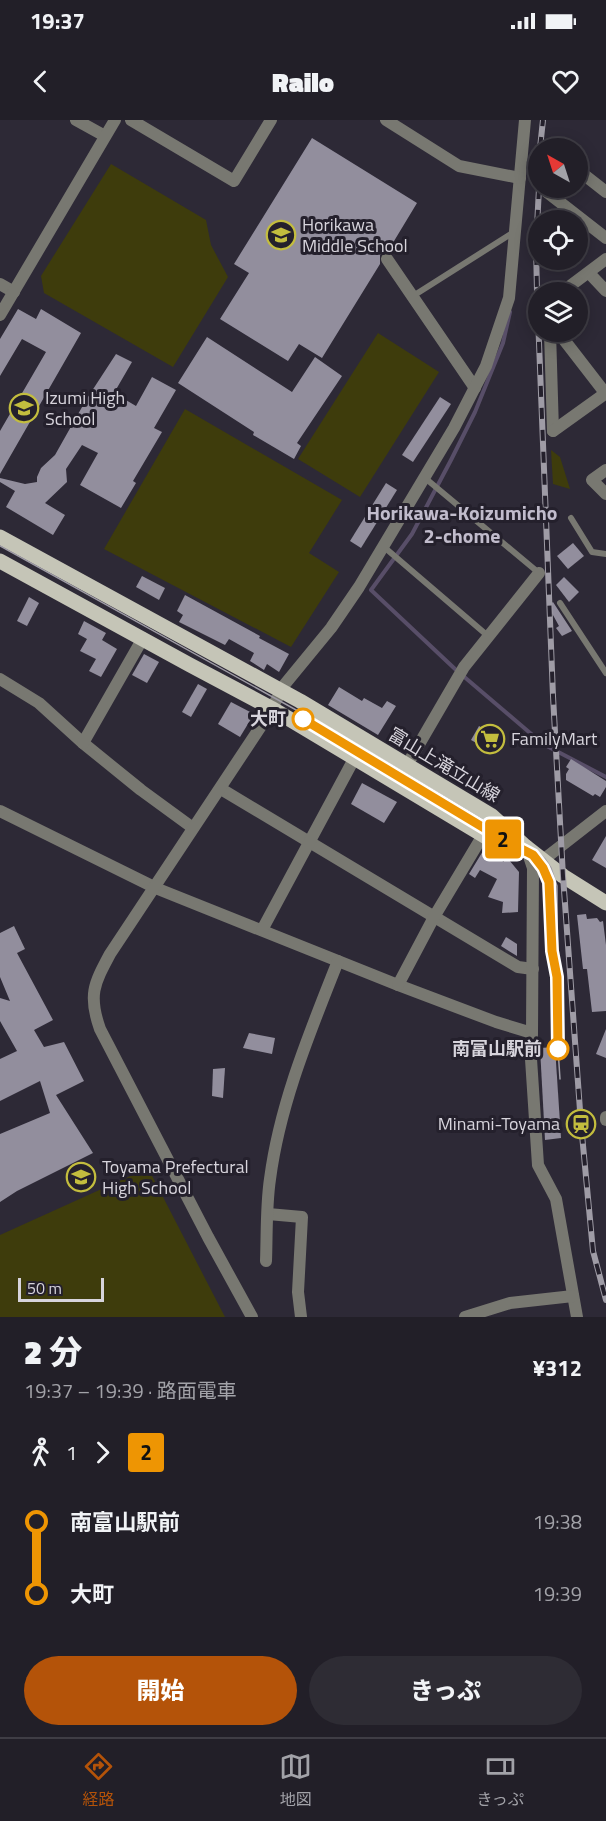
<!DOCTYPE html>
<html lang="ja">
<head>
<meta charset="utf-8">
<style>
  :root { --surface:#221f28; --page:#2e2c34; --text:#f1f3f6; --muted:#a2a2a8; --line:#3f3d45; --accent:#b45309 }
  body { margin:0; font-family:"Titillium Web","Noto Sans JP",sans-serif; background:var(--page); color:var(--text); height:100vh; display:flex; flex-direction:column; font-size:22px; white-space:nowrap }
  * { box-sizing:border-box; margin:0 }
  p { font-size:20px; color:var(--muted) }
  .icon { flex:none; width:33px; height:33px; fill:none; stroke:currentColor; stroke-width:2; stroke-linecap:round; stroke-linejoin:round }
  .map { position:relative; height:1197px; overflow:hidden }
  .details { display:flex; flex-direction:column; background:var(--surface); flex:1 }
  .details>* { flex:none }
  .badge { padding:0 12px; border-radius:4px; font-size:21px; line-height:39px }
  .needle { width:39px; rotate:321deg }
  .fabs { position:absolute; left:528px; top:18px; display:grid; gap:12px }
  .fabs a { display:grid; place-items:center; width:60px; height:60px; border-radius:50%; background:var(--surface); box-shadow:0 3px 15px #0003,0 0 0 2px var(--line); font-size:30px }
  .scale { position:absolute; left:18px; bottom:15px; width:86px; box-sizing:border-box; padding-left:6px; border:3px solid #d7d4dc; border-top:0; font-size:16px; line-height:21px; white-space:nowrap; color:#d7d4dc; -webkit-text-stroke:4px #24202c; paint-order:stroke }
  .map>.badge { position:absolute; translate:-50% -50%; box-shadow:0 0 0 3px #fff }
  .legs { display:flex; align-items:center; gap:9px; height:66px; padding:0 24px; font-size:20px }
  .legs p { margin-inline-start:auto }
  .summary { display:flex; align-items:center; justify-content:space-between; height:102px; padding:0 24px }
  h1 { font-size:33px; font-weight:800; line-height:45px }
  .button { display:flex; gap:12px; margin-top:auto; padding:12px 24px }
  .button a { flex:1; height:69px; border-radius:36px; background:var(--accent); color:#fff; font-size:24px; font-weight:800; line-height:69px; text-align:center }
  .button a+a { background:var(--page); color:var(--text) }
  ul { padding:0 24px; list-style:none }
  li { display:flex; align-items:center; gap:21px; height:72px; font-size:22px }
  li i { display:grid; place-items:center; width:9px; height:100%; margin:0 8px; background:currentColor }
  li i::after { content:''; width:15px; height:15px; margin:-8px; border:4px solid; border-radius:50%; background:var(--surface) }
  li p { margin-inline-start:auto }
  li:first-child i { background:linear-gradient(#0000 50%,currentColor 0) }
  li:last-child i { background:linear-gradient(currentColor 50%,#0000 0) }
  .status { display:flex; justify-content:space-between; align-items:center; height:42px; padding:0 30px; background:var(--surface); direction:ltr }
  .status svg { height:16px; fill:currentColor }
  header { display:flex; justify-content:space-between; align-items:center; height:78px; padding:0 24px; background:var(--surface); font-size:27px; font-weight:800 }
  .dock { display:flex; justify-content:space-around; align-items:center; height:84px; border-top:2px solid var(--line); background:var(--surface); font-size:16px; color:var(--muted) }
  .dock a { display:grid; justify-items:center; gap:3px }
  .dock .current { color:var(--accent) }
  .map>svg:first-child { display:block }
  .green { fill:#3e3c0c }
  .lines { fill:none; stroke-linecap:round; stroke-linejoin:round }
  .stream { stroke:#584e68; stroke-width:4 }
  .building { fill:#928e9d }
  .service { stroke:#787871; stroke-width:6 }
  .minor { stroke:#787871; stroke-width:12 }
  .tertiary { stroke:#787871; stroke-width:12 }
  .primary { stroke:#c5c5b7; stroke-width:15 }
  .tram { stroke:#9f9ca6; stroke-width:1.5 }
  .rail-casing { stroke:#9f9ca6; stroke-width:6 }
  .rail { stroke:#24202c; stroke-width:4; stroke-dasharray:11; stroke-linecap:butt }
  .line-1-casing { stroke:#fff; stroke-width:14 }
  .line-1 { stroke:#ee9503; stroke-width:9 }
  .stop-1-dot { fill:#fff; stroke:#ee9503; stroke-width:3 }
  .labels { text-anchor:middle; stroke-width:6; stroke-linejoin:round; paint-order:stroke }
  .poi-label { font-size:18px; fill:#d7d4dc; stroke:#24202c; text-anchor:start }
  .stop-label { font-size:18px; font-weight:bold; fill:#d7d4dc; stroke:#24202c; text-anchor:end }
  .street-label { font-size:18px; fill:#d7d4dc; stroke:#24202c }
  .neighbourhood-label { font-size:20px; font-weight:bold; fill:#c1bccc; stroke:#24202c }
</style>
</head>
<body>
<div class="status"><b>19:37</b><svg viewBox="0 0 49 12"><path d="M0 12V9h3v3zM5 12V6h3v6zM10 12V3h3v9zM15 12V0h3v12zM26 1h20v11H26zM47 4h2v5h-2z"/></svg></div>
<header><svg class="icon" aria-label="back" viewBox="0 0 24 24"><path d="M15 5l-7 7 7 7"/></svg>Railo<svg class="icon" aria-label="heart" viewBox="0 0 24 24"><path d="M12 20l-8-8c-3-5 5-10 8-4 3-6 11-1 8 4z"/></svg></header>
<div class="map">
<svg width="606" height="1197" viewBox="0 0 606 1197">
  <rect width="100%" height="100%" fill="#2d2936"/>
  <g class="green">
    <path d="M111 44 206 100 211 125 228 157 173 247 44 173 41 156Z"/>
    <path d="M378 213 439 252 360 377 298 339Z"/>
    <path d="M185 289 342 380 309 433 339 452 291 527 104 429Z"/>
    <path d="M551 330 560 337 570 369 553 364Z"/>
    <path d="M148 1048 225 1197H0V1115Z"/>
  </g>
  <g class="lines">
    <path class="stream" d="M510 192 503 223 475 292 451 340 412 414 371 470 455 549 543 624 606 657"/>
  </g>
  <g class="building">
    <path d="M312 18 417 83 388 131 380 135V144L322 238 299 224 288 241 220 199 249 153 234 144Z"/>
    <path d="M18 189 36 199 41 189 81 213 0 354V311L46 232 22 219 0 256V219Z"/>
    <path d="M207 217 292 272 315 237 342 256 297 323 301 326 294 339 253 315 254 312 178 263Z"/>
    <path d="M116 234 132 242 114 273 136 286 152 257 176 270 154 308 162 312 133 361 136 363 121 388 80 365 98 333 82 325 66 349 67 362 45 383 65 395 53 415 6 387 15 371 0 362V358L25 364 37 362V357L41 348 55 335 86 280Z"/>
    <path d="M440 277 451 284 413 342 402 335Z"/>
    <path d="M386 363 397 370 361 428 350 421Z"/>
    <path d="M573 423 584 436 568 449 557 436Z"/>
    <path d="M142 456 165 468 159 480 136 467Z"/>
    <path d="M564 457 579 472 569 482 556 465Z"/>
    <path d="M185 475 260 516 259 518 289 534 279 552 267 544 264 550 250 541 254 533 229 519 225 525 179 502 183 495 177 491Z"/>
    <path d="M29 477 39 483 27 506 17 501Z"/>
    <path d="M553 482 572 511 562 516 556 508 559 506 548 486Z"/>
    <path d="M84 501 106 513 102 520 117 529 101 557 89 551 96 539 80 531 87 519 78 514Z"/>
    <path d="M144 534 159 542 147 563 132 555Z"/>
    <path d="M198 564 207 569 191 597 182 592Z"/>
    <path d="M339 567 362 581 364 578 382 588 387 581 396 586 378 615 328 585Z"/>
    <path d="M231 582 254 594 240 617 218 604Z"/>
    <path d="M479 606 499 617 491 631 471 620Z"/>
    <path d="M571 639 606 661V667L600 677 595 674 593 676 566 660V654L569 649 566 647Z"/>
    <path d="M362 663 397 682 384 703 351 684Z"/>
    <path d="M606 716V748L592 740Z"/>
    <path d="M483 731 504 742V734L519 752 518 792 502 793 503 782 488 777 497 759 480 750 475 758 469 754Z"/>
    <path d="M586 794 587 799 597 798 600 802 603 801 606 825V891L592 892 587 849H583L577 795Z"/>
    <path d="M14 806 25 829 17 833 53 900 34 910 44 927 64 922 84 961 56 975 93 1033 17 1071 0 1082V1014L50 993 40 961 0 981V939L17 931 0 901V878L10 881 0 857V813Z"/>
    <path d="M506 817 517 824V836L501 826Z"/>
    <path d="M606 909V938L596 934Z"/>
    <path d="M249 913 275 918 272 934 243 928Z"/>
    <path d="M555 927 561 1018 545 1020 540 928Z"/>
    <path d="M225 948 223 978 212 976 213 949Z"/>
  </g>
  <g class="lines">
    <g class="service">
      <path d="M413 176 514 112"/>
      <path d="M425 358 539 453"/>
      <path d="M571 398 592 432 606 434"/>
      <path d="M384 427 488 516"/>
      <path d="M560 483 606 553"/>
    </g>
    <g class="minor">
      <path d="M76 0 105 16"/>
      <path d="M131 0 234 61 271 0"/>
      <path d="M578 50 606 72"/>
      <path d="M543 69 606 118"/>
      <path d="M387 139 475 268"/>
      <path d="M589 153 606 171"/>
      <path d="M0 164 14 172"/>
      <path d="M562 172 606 139"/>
      <path d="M550 212 553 311"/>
      <path d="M558 212 606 274"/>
      <path d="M553 311 606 273"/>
      <path d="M606 350 592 360 606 374"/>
      <path d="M0 559 39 583 83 623 141 670 193 708"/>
      <path d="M83 623 143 518"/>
      <path d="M407 645 464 547 539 453"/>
      <path d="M221 669 518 847 533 849"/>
      <path d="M0 691 158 769 398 865 496 902 532 913 531 939 538 1045 556 1079 577 1197"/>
      <path d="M543 740 606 691"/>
      <path d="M262 810 354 639"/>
      <path d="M398 865 434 797 483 715"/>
      <path d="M606 997V1000"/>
      <path d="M268 1094 302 1097 298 1172 301 1197"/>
      <path d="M266 1141C267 1114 266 1086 270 1059 280 983 310 912 338 841"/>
      <path d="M252 1197 208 1117 100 909C88 875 94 864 110 834L267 597 285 564 331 508 359 467 454 308 486 246 509 178 525 0"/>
      <path d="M465 1197 510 1183 573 1176"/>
    </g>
    <g class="tertiary">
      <path d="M386 0 459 46 520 58"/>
      <path d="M0 195 115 0"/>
      <path d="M526 727 533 748 532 913"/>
    </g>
    <g class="primary">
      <path d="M0 417 300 581 492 696 526 727 488 718 271 588 190 545 0 441"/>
      <path d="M526 727 563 756 606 783"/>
    </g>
    <path class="tram" d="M0 426 307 596 537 732 545 739 551 748 557 766 558 929 560 959"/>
    <g class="rail-casing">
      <g id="rail">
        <path d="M540 28 543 0"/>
        <path d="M539 68 536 126 537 172 553 576 563 756 581 1004 593 1131 606 1180"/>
      </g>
    </g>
    <use href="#rail" class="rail"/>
  </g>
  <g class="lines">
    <g class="line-1-casing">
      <path id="line-1" d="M303 599 504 720 533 735 543 748 549 762 552 831 557 857 558 929"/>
    </g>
    <use href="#line-1" class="line-1"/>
  </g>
  <defs>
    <g id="school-ring" transform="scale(1.5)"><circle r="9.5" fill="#24202c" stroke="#c3bd3e" stroke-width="1.5"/><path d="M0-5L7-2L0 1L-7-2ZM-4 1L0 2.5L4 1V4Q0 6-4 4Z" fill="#c3bd3e"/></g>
    <g id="supermarket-ring" transform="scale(1.5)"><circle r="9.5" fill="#24202c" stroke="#c3bd3e" stroke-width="1.5"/><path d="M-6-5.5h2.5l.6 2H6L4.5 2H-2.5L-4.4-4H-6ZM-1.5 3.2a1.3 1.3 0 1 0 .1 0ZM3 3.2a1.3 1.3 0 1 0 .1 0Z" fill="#c3bd3e"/></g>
    <g id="station-ring" transform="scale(1.5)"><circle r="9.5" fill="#24202c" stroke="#c3bd3e" stroke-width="1.5"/><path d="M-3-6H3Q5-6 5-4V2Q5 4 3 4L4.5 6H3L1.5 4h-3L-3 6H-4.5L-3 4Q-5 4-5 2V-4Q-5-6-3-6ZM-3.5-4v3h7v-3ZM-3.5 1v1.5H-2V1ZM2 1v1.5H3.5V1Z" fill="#c3bd3e"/></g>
  </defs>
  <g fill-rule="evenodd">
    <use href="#school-ring" x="281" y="115"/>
    <use href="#school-ring" x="24" y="288"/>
    <use href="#supermarket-ring" x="490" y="619"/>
    <use href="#station-ring" x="581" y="1004"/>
    <use href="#school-ring" x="81" y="1057"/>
  </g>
  <g class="stop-1-dot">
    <circle cx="303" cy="599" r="10"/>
    <circle cx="558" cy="929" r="10"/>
  </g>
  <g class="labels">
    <g class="poi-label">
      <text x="302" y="111">Horikawa<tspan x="302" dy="21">Middle School</tspan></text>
      <text x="45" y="284">Izumi High<tspan x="45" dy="21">School</tspan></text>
      <text x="511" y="625">FamilyMart</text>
      <text x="560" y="1010" text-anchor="end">Minami-Toyama</text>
      <text x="102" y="1053">Toyama Prefectural<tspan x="102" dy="21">High School</tspan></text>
    </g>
    <g class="stop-label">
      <text x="286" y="605">大町</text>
      <text x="542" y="935">南富山駅前</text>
    </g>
    <g class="street-label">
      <text transform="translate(444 645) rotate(31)" y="6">富山上滝立山線</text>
    </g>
    <g class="neighbourhood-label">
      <text x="462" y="400">Horikawa-Koizumicho<tspan x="462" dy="23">2-chome</tspan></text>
    </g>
  </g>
</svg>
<div class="fabs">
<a><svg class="needle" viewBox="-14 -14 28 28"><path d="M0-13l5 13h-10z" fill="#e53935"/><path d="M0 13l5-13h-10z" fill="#a2a2a8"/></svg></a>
<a><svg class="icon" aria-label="locate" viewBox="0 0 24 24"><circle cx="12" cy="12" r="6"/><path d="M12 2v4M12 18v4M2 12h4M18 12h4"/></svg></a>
<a><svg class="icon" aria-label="layers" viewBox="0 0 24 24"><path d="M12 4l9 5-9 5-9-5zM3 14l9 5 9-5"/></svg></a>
</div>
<div class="scale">50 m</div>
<b class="badge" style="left:503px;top:719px;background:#ee9503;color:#111">2</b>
</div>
<section class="details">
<div class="summary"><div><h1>2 分</h1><p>19:37 – 19:39 · 路面電車</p></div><b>¥312</b></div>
<div class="legs"><svg class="icon" aria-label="walk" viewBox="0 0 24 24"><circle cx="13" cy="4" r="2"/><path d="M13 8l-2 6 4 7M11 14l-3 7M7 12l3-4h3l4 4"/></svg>1<svg class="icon" aria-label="forward" viewBox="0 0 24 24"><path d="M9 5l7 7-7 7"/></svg><b class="badge" style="background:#ee9503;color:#111">2</b></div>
<ul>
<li><i style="color:#ee9503"></i><b>南富山駅前</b><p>19:38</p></li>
<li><i style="color:#ee9503"></i><b>大町</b><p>19:39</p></li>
</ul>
<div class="button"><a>開始</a><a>きっぷ</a></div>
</section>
<nav class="dock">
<a class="current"><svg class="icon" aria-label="directions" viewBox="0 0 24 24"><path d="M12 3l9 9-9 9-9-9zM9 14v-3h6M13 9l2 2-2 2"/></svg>経路</a>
<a><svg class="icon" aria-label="map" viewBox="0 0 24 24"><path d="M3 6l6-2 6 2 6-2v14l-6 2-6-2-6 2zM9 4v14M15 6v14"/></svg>地図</a>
<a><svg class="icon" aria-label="tickets" viewBox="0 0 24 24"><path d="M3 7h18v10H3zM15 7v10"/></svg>きっぷ</a>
</nav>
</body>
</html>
